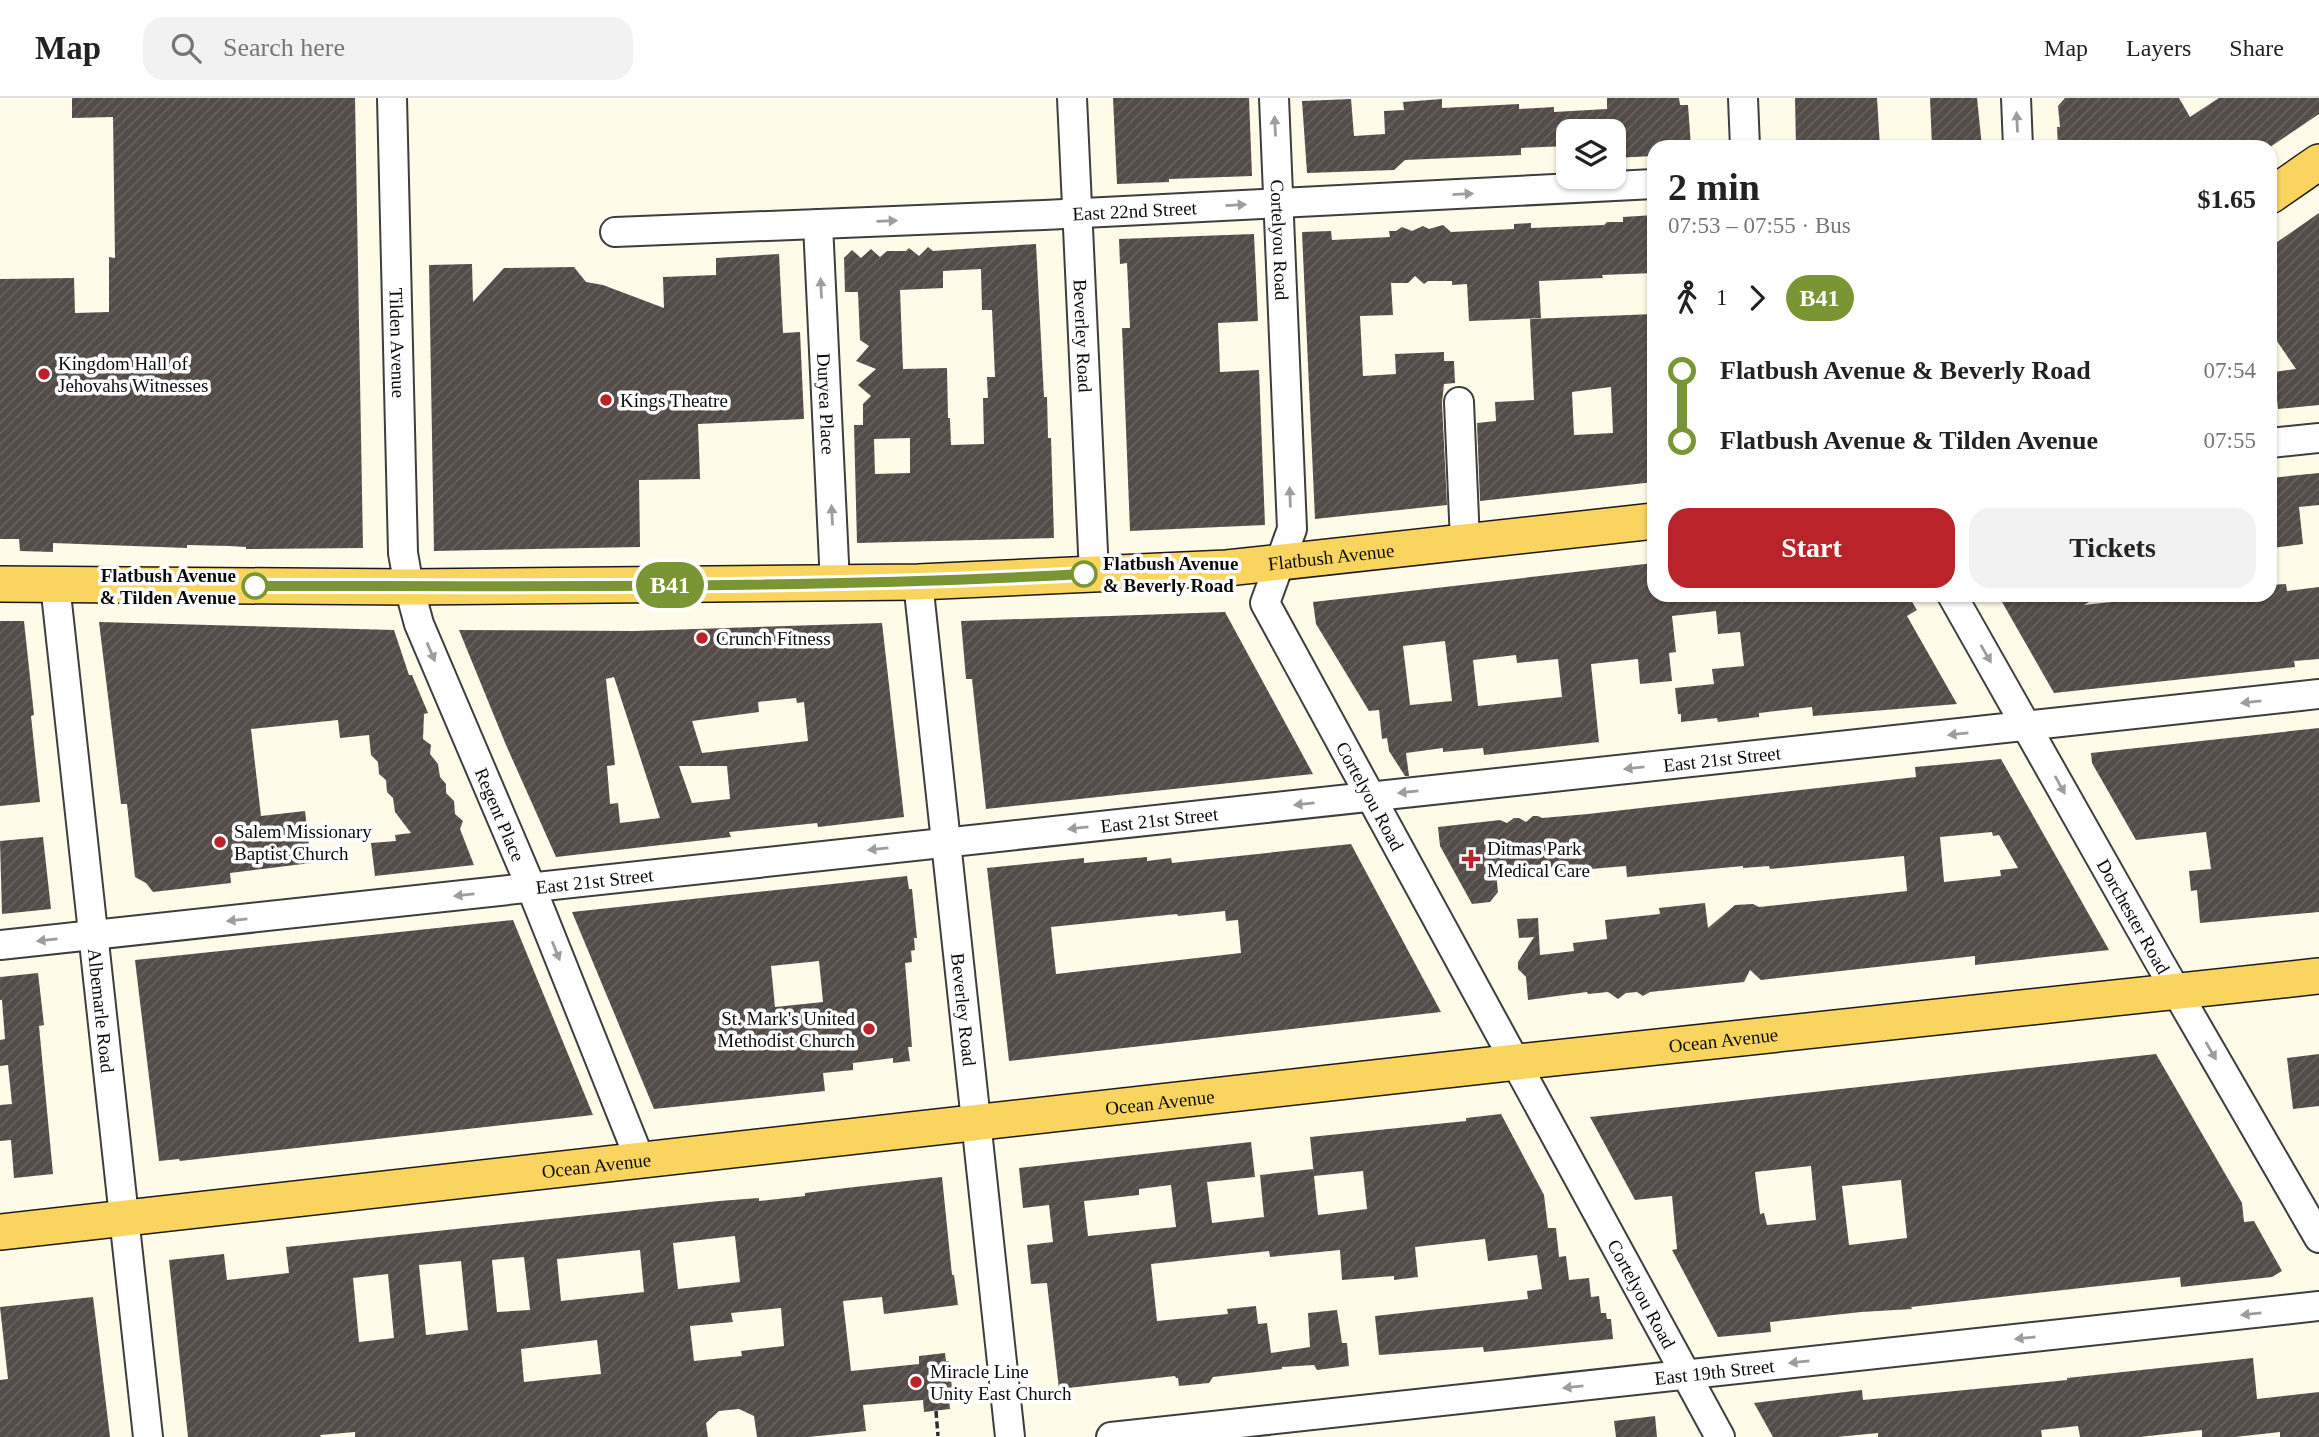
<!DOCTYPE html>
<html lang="en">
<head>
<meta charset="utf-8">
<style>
  :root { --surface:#fff; --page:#f2f2f2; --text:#222; --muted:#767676; --line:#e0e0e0; --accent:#bb232a }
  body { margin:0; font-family:Georgia,serif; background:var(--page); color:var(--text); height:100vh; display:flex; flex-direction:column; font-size:26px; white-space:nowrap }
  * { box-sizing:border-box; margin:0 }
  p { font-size:23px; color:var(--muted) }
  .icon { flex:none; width:38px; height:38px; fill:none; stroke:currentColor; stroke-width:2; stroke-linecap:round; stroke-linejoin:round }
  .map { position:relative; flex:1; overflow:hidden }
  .side { position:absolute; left:1647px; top:42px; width:630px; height:462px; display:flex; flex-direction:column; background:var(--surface); border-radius:21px; box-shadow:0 2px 5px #0004 }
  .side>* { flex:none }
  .badge { padding:0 14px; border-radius:23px; font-size:24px; line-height:46px }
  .tools { position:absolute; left:1556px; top:21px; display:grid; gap:14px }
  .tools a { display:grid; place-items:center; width:70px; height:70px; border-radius:14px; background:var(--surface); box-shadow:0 2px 5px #0004; font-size:35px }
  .map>.badge { position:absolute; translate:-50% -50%; box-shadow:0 0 0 4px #fff }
  .legs { display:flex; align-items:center; gap:10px; height:77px; padding:0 21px; font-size:23px }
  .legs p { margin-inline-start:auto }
  .head { display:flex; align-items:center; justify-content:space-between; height:119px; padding:0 21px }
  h1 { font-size:38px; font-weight:600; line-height:52px }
  .cta { display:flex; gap:14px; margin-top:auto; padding:14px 21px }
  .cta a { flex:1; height:80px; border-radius:21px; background:var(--accent); color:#fff; font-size:28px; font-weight:600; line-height:80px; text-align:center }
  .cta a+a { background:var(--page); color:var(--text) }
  ul { padding:0 21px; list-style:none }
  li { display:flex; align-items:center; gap:24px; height:70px; font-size:26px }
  li i { display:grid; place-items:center; width:10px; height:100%; margin:0 9px; background:currentColor }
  li i::after { content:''; width:18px; height:18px; margin:-9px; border:5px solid; border-radius:50%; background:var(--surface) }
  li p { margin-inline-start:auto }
  li:first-child i { background:linear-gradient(#0000 50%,currentColor 0) }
  li:last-child i { background:linear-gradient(currentColor 50%,#0000 0) }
  header { display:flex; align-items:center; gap:42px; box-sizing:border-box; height:98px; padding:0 35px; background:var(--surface); border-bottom:2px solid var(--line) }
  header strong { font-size:33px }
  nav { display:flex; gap:38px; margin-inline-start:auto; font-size:24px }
  .search { width:490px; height:63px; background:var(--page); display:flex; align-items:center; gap:18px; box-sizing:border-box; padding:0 24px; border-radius:21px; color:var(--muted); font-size:26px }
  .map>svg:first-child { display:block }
  .building { fill:url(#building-hatch); fill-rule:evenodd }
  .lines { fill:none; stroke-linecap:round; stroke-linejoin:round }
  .minor-casing { stroke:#3e3e3e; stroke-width:32 }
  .major-casing { stroke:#1c1c1c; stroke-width:38 }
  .path { stroke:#2d2d2d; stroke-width:3.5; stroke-dasharray:7 3.5; stroke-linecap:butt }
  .minor { stroke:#fff; stroke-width:28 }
  .major { stroke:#f9d45f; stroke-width:35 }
  .oneway { fill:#9d9d9d }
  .line-1-casing { stroke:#fff; stroke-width:16 }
  .line-1 { stroke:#799534; stroke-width:10 }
  .poi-dot { fill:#bb232a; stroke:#fff; stroke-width:2.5 }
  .stop-1-dot { fill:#fff; stroke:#799534; stroke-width:3.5 }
  .labels { text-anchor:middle; stroke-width:7; stroke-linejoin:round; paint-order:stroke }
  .street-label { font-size:19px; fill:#0b0b0b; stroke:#fff }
  .poi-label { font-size:19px; fill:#0b0b0b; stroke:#fff; text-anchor:start }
  .stop-label { font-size:19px; font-weight:bold; fill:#0b0b0b; stroke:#fff; text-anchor:start }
</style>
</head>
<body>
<header>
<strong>Map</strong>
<div class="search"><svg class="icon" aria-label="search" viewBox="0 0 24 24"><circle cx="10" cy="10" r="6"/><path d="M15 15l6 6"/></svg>Search here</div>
<nav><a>Map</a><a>Layers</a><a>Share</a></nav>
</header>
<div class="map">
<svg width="2319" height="1339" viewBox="0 0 2319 1339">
  <defs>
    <pattern id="building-hatch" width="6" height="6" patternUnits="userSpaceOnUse" patternTransform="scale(1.75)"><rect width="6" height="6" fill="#544c48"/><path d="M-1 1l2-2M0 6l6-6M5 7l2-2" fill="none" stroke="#68615e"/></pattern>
  </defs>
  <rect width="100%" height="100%" fill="#fffbe9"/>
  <g class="building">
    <path d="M72 0H355L363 450 246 451V449L229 448 187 447V450L53 445V454L20 453 19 441H0V181L74 180 75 215 109 214V159L115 160 113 19 72 20Z"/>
    <path d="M1113 0H1249L1252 78 1169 81V84L1117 86Z"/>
    <path d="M1607 0H1679L1680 7H1688L1691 49H1654V58L1614 60V33H1568V48L1521 50V57L1405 62 1394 72 1307 75 1302 3 1351 1 1354 38 1385 36 1384 13 1404 12 1403 4 1442 1V10L1519 6V11L1554 9V14L1607 11Z"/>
    <path d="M1795 0H1877L1880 49H1796Z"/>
    <path d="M1930 0H1977L1982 49H1932Z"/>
    <path d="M2065 0H2179L2190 19 2219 0H2319V16L2270 49H2058L2057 29H2060L2058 8Z"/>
    <path d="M2319 115V307L2278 311 2274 274 2296 271 2270 233V149Z"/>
    <path d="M1654 117V175L1602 177 1603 180 1539 183 1541 220 1469 223 1467 186 1452 187V183H1428L1424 186 1415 178 1408 185H1391L1393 217 1360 218 1363 278 1396 276 1395 256 1444 254V263H1454L1455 285 1444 286 1442 305 1447 407 1315 421 1302 134 1331 133 1332 142 1390 139 1389 133H1396L1402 129 1412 133 1423 128 1429 131 1443 127 1451 134 1514 131V126L1531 125V130L1604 127 1607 124H1623V119Z"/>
    <path d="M1254 136 1258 223 1218 225 1220 274 1259 272 1265 427 1130 433 1122 230H1130L1127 165 1120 166 1119 141Z"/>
    <path d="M1036 146 1044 299H1047L1048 340H1051L1054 440 857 445 854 327H863V306L871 298 858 287 876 271 856 263 869 248 860 242 858 194H845L844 160 852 152 861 160 871 151 880 159 887 153H906L909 150 919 158 928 149 933 153ZM981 171 982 212H992L995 279H987L988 300H983L984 346 951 347 950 320H948L947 270 903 271 900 192 943 190V173ZM910 340V375L875 376 874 341Z"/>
    <path d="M779 156 783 235 800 234 804 321 698 326 700 381 639 382 640 449 434 453 429 167 472 166 473 204 504 170 574 169 586 184 603 187 664 210 663 179 716 177V160Z"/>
    <path d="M1654 216V384L1480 403 1477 325 1496 323 1495 304 1534 302 1530 221ZM1611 289 1613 335 1574 337 1572 294Z"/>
    <path d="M2319 375V407L2299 409 2303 446 2272 450 2270 428V380Z"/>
    <path d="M1654 465V497H1908L1917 512 1907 518 1957 606 1813 618 1812 609 1759 615V619L1718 624 1717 620 1681 624V616H1678L1675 590 1714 586 1712 571 1744 568 1740 534 1718 536 1716 513 1672 518 1676 554 1669 555 1672 583 1640 586 1638 561 1591 566 1599 644 1484 657 1483 650 1443 654V650L1406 655 1409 678H1405L1389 653 1387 640 1382 641 1379 612 1369 613 1316 526 1313 504ZM1445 543 1452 603 1410 607 1403 548ZM1516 557 1517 565 1558 561 1562 599 1478 608 1473 562Z"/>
    <path d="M2286 486 2287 493 2319 489V561L2294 563 2295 569 2054 595 1998 497H2101L2084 507 2175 497H2270V487Z"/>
    <path d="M1225 514 1313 676 986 711 972 581H966L961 523Z"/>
    <path d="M0 523H24L34 617 31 618 40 704 0 708Z"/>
    <path d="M99 524 394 532 409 577H412L428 615 424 616 423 641 431 647 430 656 438 666 440 679 446 686V695L454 703 455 716 463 723 460 731 474 767 375 778 371 745 396 743 395 737 411 735 395 714 393 700 387 694 386 682 379 676 378 664 371 657 369 637 340 640 338 622 251 631 261 718 305 713 311 765 230 775 231 785 153 794 146 785 135 779 127 706H121Z"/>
    <path d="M882 525 904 719 818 729 817 725 729 734 731 739 556 759 506 647 459 532 634 533ZM614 579 657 711 660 720 620 725 618 705 610 706 607 668 615 667 606 581ZM796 600 797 605 804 604 808 643 702 655 692 623 759 614 758 604ZM679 668H727L730 701 692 705Z"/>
    <path d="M2319 630V814L2200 825 2197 792 2191 793 2189 773 2211 771 2206 734 2136 742 2092 665 2091 655Z"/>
    <path d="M2001 661 2109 852 1975 867V858L1761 882 1750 872 1744 884 1650 894 1643 898 1637 894 1626 895 1618 901 1608 894 1588 896 1587 894 1528 902 1526 879 1518 871V864L1534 839 1519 840 1517 821 1538 820 1540 857 1574 853 1573 845 1607 841 1605 822 1660 816 1659 810 1705 805 1708 830 1735 807 1753 806 1759 809 1907 793 1904 758 1770 771 1769 768 1743 770V768L1627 779 1626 768 1556 774 1555 769 1514 773 1496 775 1498 794 1490 804 1472 806 1440 748 1438 729 1500 722 1507 725 1514 720H1519L1526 724 1533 718H1538L1542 720 1588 716 1916 679 1915 669ZM1992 734 1993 738 1999 737 2018 770 2000 772 2001 778 1944 784 1940 739Z"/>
    <path d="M43 739 51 811 2 816 0 743Z"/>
    <path d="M1351 746 1441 914 1009 963 987 770 1084 760V765L1147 759V763L1171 760 1172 765ZM1225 813 1226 823 1238 822 1241 855 1056 876 1051 829 1177 816 1178 818Z"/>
    <path d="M907 778 909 791H912L917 840H914L915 852 911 853 912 864 905 865 912 949H908L910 963 893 965V960L853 965V972L823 975 825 993 654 1011 572 814ZM819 863 823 904 775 909 771 868Z"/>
    <path d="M513 822 593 1017 180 1063 179 1061 159 1063 135 862Z"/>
    <path d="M38 875 44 927 39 928 53 1076 14 1080 11 1042 0 1043V1007L12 1006 8 967 0 968V942L5 941 2 902H0V879Z"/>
    <path d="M2156 956 2242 1105 2244 1124 2254 1123 2282 1173 2272 1179 2181 1189 2180 1179 1911 1209 1912 1211 1861 1214 1770 1224 1771 1234 1718 1239 1672 1152 1677 1151 1672 1098 1635 1102 1590 1019ZM1811 1068 1816 1122 1767 1127 1764 1115 1760 1116 1755 1074ZM1901 1082 1907 1140 1849 1147 1842 1088Z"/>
    <path d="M2319 956V1008L2293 1011 2287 960Z"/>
    <path d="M1501 1016 1544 1097 1548 1130H1556L1559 1159 1566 1158 1569 1182 1589 1180 1591 1199 1599 1198 1601 1215H1606L1607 1221H1611L1613 1241 1484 1254 1483 1249 1379 1257 1375 1218 1528 1201 1527 1193 1542 1191 1537 1157 1488 1163 1485 1141 1415 1149 1418 1179 1394 1182V1178L1342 1182 1340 1152 1270 1159 1269 1153 1151 1166 1157 1223 1228 1216 1227 1211 1256 1208 1258 1226 1267 1225 1271 1255 1310 1249 1308 1215 1337 1212 1342 1245H1347L1349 1268 1317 1272 1314 1267 1282 1269V1271L1213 1279 1209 1285 1179 1288 1178 1280H1176L1175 1278 1059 1291 1047 1185 1031 1186 1027 1147 1053 1144 1049 1107 1023 1110 1019 1070 1251 1044 1255 1079 1207 1084 1212 1125 1264 1119 1260 1077 1313 1071 1314 1078 1310 1039 1466 1023V1020ZM1363 1073 1367 1111 1318 1117 1314 1078ZM1171 1087 1176 1129 1088 1138 1084 1103 1139 1097V1091Z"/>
    <path d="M942 1079 952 1177H954L958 1207 884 1216 882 1199 843 1203 851 1273 919 1266V1258L945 1255 946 1263H949L953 1299 949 1300 950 1311 924 1314 923 1302 863 1307 866 1333 809 1339H757L754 1318 739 1311 719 1313 706 1325 708 1339H355V1334L320 1337 321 1339H188L169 1162 224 1156 227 1182 289 1175 286 1149 719 1103 759 1100V1103L805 1098V1095L846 1090ZM735 1138 740 1184 678 1191 673 1145ZM640 1152 644 1194 561 1203 557 1161ZM524 1159 530 1212 497 1214 492 1162ZM461 1163 468 1232 426 1237 419 1167ZM388 1176 394 1240 359 1244 353 1180ZM781 1210 784 1248 741 1253 742 1258 694 1263 690 1228 733 1224 731 1215ZM597 1242 601 1276 524 1284 521 1251Z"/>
    <path d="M93 1199 110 1339H0V1282L8 1281 0 1209Z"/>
    <path d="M2253 1260 2257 1301 2319 1294V1339H2280V1334L2235 1339H2202V1332L2140 1339H2080L2078 1328 2041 1332 2042 1339H1878V1335L1837 1339H1773L1754 1305 1862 1292 1863 1302 2067 1282V1280Z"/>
    <path d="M1655 1318 1657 1339H1616L1614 1323Z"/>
  </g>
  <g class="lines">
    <g class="minor-casing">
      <g id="minor">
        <path id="s1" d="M392 0 403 455 409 489 419 526 531 789 640 1062"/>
        <path id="s2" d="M1072 0 1094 476"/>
        <path id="s3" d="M1274 0 1292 431 1265 505 1720 1339"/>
        <path d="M1743 0 1745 49"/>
        <path d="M2016 0 2018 49"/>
        <path id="s4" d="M818 126 835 486"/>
        <path id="s5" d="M615 134 1044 117 1654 86"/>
        <path d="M1459 304 1465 444"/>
        <path d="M2270 345 2319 340"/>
        <path id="s6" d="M918 484 1010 1339"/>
        <path id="s7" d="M55 486 148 1339"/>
        <path id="s8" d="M1952 497 2160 865 2319 1140"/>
        <path id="s9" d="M0 847 2319 596"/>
        <path id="s10" d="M1111 1339 2319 1208"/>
      </g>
    </g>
    <g class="major-casing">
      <g id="major">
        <path d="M2270 98 2319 64"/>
        <path id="s11" d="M0 486 409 489 918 484 1227 470 1654 423"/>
        <path id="s12" d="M0 1134 1517 964 2319 878"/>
      </g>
    </g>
    <path class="path" d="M936 1313 938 1338"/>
    <use href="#minor" class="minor"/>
    <use href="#major" class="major"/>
  </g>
  <defs><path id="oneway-solid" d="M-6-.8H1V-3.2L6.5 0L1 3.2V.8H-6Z" transform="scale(1.75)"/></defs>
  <g class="oneway">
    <use href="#oneway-solid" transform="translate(2017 24) rotate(-93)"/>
    <use href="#oneway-solid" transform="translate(1275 28) rotate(-93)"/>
    <use href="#oneway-solid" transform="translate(1463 96) rotate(-3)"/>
    <use href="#oneway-solid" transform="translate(1236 107) rotate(-3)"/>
    <use href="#oneway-solid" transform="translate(887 123) rotate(-2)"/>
    <use href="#oneway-solid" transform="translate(821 190) rotate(-93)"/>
    <use href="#oneway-solid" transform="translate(1290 399) rotate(-92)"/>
    <use href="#oneway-solid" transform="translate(832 417) rotate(-93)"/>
    <use href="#oneway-solid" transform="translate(431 554) rotate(67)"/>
    <use href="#oneway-solid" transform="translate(1986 556) rotate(60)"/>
    <use href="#oneway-solid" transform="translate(2251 604) rotate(174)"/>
    <use href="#oneway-solid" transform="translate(1958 636) rotate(174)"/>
    <use href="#oneway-solid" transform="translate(1634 670) rotate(174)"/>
    <use href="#oneway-solid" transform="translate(2060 687) rotate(61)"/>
    <use href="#oneway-solid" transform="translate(1408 694) rotate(174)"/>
    <use href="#oneway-solid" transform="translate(1304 706) rotate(174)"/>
    <use href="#oneway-solid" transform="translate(1078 730) rotate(174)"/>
    <use href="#oneway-solid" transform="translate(878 751) rotate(174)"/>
    <use href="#oneway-solid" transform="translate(464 797) rotate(174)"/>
    <use href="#oneway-solid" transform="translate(237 822) rotate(174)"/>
    <use href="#oneway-solid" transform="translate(47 842) rotate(174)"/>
    <use href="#oneway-solid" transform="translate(556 853) rotate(68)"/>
    <use href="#oneway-solid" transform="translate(2211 953) rotate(60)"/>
    <use href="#oneway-solid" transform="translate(2251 1216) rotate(174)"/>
    <use href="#oneway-solid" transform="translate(2025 1240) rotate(174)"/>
    <use href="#oneway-solid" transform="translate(1799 1264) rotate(174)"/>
    <use href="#oneway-solid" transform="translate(1573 1289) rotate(174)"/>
  </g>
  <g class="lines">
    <g class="line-1-casing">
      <path id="line-1" d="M255 488C531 488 808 491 1084 476"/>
    </g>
    <use href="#line-1" class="line-1"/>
  </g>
  <g class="poi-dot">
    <circle cx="44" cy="276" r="7"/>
    <circle cx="606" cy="302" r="7"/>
    <circle cx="702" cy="540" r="7"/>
    <circle cx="220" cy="744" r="7"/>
    <path d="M1467.5 750.5h7v7h7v7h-7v7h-7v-7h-7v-7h7z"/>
    <circle cx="869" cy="931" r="7"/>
    <circle cx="916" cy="1284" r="7"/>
  </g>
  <g class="stop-1-dot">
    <circle cx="1084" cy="476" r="12"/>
    <circle cx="255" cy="488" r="12"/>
  </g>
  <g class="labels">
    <g class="street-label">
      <text dy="7" stroke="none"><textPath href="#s5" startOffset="520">East 22nd Street</textPath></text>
      <text dy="7" stroke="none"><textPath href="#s3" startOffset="142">Cortelyou Road</textPath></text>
      <text dy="7" stroke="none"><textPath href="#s2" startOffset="238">Beverley Road</textPath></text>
      <text dy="7" stroke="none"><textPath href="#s1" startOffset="245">Tilden Avenue</textPath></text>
      <text dy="7" stroke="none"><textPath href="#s4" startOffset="180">Duryea Place</textPath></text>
      <text dy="7" stroke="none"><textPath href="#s11" startOffset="1332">Flatbush Avenue</textPath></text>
      <text dy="7" stroke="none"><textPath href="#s9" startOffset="1732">East 21st Street</textPath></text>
      <text dy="7" stroke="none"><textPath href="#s3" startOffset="730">Cortelyou Road</textPath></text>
      <text dy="7" stroke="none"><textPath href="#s1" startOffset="735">Regent Place</textPath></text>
      <text dy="7" stroke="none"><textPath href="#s9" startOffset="1166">East 21st Street</textPath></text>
      <text dy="7" stroke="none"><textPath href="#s9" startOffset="598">East 21st Street</textPath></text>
      <text dy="7" stroke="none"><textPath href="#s8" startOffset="369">Dorchester Road</textPath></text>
      <text dy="7" stroke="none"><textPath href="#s6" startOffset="430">Beverley Road</textPath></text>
      <text dy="7" stroke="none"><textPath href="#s7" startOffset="429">Albemarle Road</textPath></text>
      <text dy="7" stroke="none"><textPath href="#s12" startOffset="1734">Ocean Avenue</textPath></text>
      <text dy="7" stroke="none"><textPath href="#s12" startOffset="1167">Ocean Avenue</textPath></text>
      <text dy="7" stroke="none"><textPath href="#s12" startOffset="600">Ocean Avenue</textPath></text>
      <text dy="7" stroke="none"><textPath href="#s3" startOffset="1297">Cortelyou Road</textPath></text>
      <text dy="7" stroke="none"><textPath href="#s10" startOffset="607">East 19th Street</textPath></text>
    </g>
    <g class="poi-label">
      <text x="58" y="272">Kingdom Hall of<tspan x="58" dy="22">Jehovahs Witnesses</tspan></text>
      <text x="620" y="309">Kings Theatre</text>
      <text x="716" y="547">Crunch Fitness</text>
      <text x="234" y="740">Salem Missionary<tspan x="234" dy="22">Baptist Church</tspan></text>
      <text x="1487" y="757">Ditmas Park<tspan x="1487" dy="22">Medical Care</tspan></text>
      <text x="855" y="927" text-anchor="end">St. Mark's United<tspan x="855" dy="22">Methodist Church</tspan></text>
      <text x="930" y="1280">Miracle Line<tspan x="930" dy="22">Unity East Church</tspan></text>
    </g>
    <g class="stop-label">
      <text x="1103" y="472">Flatbush Avenue<tspan x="1103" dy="22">&amp; Beverly Road</tspan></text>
      <text x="236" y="484" text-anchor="end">Flatbush Avenue<tspan x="236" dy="22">&amp; Tilden Avenue</tspan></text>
    </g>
  </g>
</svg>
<div class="tools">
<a><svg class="icon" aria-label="layers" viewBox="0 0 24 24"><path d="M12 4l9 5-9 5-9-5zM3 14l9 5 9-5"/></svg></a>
</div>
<b class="badge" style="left:670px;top:487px;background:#799534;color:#fff">B41</b>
<section class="side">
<div class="head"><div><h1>2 min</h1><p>07:53 – 07:55 · Bus</p></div><b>$1.65</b></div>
<div class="legs"><svg class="icon" aria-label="walk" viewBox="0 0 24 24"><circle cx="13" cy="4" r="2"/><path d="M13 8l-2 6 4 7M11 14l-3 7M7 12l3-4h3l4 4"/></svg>1<svg class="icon" aria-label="forward" viewBox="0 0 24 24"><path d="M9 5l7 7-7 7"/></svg><b class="badge" style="background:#799534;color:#fff">B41</b></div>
<ul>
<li><i style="color:#799534"></i><b>Flatbush Avenue &amp; Beverly Road</b><p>07:54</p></li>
<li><i style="color:#799534"></i><b>Flatbush Avenue &amp; Tilden Avenue</b><p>07:55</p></li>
</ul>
<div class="cta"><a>Start</a><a>Tickets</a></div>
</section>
</div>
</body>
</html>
